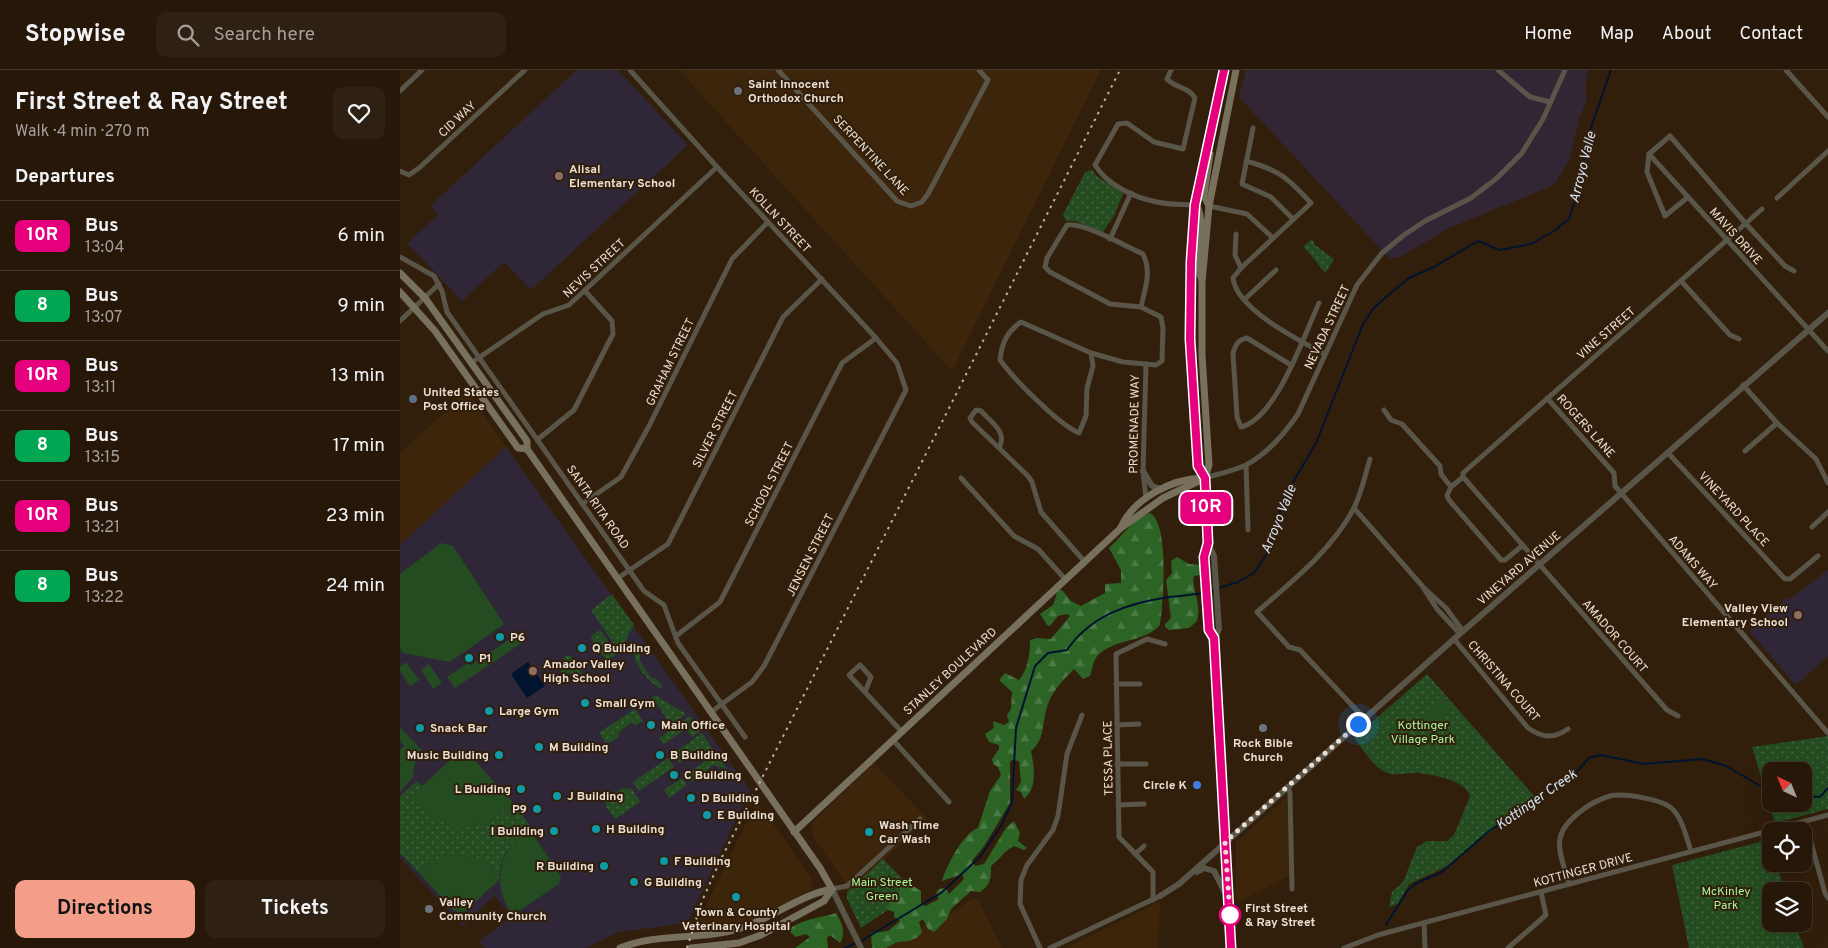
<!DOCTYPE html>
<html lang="en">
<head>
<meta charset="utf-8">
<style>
  :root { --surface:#261708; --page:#2e2012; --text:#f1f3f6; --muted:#a49f9c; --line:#423629; --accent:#f49e89 }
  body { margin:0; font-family:Overpass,sans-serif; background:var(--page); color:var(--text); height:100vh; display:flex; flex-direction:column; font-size:19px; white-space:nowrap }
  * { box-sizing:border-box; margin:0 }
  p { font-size:16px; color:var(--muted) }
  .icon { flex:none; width:28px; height:28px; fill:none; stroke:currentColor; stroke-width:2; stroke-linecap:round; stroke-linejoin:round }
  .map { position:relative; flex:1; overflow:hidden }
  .sheet { display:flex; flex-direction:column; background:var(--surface); width:400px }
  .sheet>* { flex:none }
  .badge { padding:0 10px; border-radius:8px; font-size:18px; line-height:32px }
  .needle { width:32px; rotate:317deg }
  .buttons { position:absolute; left:1362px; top:692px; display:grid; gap:10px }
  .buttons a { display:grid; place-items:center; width:50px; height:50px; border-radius:10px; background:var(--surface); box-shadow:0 5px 20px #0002,0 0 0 1px var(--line); font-size:25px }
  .you { position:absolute; width:25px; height:25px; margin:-12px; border:4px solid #fff; border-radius:50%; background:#1a73e8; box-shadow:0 0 0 8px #1a73e833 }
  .map>.badge { position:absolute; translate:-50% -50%; box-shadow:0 0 0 2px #fff }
  h2 { padding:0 15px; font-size:19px; line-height:45px }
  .round { display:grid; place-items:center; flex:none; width:52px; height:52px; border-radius:10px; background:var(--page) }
  .head { display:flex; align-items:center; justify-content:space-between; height:85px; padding:0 15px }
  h1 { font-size:24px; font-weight:700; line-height:38px }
  .primary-button { display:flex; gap:10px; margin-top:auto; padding:10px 15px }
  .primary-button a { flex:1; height:58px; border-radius:10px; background:var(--accent); color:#111; font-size:20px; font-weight:700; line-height:58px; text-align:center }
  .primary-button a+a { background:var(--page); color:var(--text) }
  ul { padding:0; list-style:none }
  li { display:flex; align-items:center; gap:15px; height:70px; padding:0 15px; border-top:1px solid var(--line) }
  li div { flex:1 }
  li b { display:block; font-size:19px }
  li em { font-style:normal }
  li .badge { min-width:55px; font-weight:700; text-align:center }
  header { display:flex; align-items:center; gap:30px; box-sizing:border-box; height:70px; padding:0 25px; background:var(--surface); border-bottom:1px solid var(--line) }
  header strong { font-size:24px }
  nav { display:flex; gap:28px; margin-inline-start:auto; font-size:18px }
  .search { width:350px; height:45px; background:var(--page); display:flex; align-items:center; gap:12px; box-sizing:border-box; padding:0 18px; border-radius:10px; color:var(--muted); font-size:19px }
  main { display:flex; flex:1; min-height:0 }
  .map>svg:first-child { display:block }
  .built { fill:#3d250b }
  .industrial { fill:#322635 }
  .education { fill:#2f2737 }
  .grass { fill:url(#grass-dots); fill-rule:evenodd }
  .forest { fill:url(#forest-firs) }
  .pitch { fill:#244c20 }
  .water { fill:#00132f }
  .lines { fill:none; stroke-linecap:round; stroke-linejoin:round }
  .stream { stroke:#00132f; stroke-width:2 }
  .minor { stroke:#595549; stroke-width:5 }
  .tertiary { stroke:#595549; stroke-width:6 }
  .secondary { stroke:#77705d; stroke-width:7 }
  .rail { stroke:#beb0a2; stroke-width:2; stroke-dasharray:2.5 5; stroke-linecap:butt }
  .line-casing { stroke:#fff; stroke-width:11 }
  .line { stroke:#e6007e; stroke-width:8 }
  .walk { stroke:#ebded2; stroke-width:5; stroke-dasharray:0 9 }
  .worship-dot { fill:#6b7280; stroke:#321f0b; stroke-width:2 }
  .education-dot { fill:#8d6e63; stroke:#321f0b; stroke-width:2 }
  .service-dot { fill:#5c6f8a; stroke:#321f0b; stroke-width:2 }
  .culture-dot { fill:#0f9aa8; stroke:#321f0b; stroke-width:2 }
  .shop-dot { fill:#3f7fe0; stroke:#321f0b; stroke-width:2 }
  .stop-dot { fill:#fff; stroke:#e6007e; stroke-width:2.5 }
  .labels { text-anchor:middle; stroke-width:4; stroke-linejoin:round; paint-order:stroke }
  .poi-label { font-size:12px; font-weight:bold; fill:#ebded2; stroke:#321f0b; text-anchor:start }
  .street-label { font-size:12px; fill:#ebded2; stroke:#321f0b }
  .park-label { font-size:12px; fill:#a7f69f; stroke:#321f0b }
  .stop-label { font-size:12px; font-weight:bold; fill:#ebded2; stroke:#321f0b; text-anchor:start }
  .water-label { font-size:14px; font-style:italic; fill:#d3e2f3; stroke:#321f0b }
</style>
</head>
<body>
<header>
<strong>Stopwise</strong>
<div class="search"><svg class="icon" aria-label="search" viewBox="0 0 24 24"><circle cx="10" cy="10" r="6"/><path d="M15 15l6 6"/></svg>Search here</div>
<nav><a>Home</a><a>Map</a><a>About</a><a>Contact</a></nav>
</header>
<main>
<section class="sheet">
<div class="head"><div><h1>First Street &amp; Ray Street</h1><p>Walk · 4 min · 270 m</p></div><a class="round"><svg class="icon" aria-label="heart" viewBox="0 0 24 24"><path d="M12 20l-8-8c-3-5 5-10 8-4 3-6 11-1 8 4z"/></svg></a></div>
<h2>Departures</h2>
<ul>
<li><span class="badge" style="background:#e6007e;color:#fff">10R</span><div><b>Bus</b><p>13:04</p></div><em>6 min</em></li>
<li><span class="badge" style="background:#00a651;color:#fff">8</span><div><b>Bus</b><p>13:07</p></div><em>9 min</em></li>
<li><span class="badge" style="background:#e6007e;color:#fff">10R</span><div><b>Bus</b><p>13:11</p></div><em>13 min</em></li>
<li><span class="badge" style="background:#00a651;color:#fff">8</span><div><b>Bus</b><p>13:15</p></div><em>17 min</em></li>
<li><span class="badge" style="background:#e6007e;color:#fff">10R</span><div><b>Bus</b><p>13:21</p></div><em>23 min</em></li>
<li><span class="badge" style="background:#00a651;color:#fff">8</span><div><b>Bus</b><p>13:22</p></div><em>24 min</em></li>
</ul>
<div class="primary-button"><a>Directions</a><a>Tickets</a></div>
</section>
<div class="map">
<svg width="1428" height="878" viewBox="0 0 1428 878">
  <defs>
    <pattern id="grass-dots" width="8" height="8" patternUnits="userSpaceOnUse" patternTransform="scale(1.25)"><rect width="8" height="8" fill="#244c20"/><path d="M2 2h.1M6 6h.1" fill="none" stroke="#446540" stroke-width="1.8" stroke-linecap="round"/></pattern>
    <pattern id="forest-firs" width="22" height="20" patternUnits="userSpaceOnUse" patternTransform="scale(1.25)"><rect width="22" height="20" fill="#2c6426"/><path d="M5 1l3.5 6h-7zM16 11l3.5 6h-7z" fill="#4b7a45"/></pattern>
  </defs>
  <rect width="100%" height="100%" fill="#321f0b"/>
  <g class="built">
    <path d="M279 0H701L552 301Z"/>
    <path d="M67 321 106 377 0 475V384Z"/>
    <path d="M474 693 528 750 447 822 443 809 413 766 411 754Z"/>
    <path d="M887 727 889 806 836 833V772Z"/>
    <path d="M357 731 412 809 411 820 343 855 295 864 301 846Z"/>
    <path d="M572 829H578L602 878H483L533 850 540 851Z"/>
    <path d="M760 832 758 878H666L753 835Z"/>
  </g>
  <path class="industrial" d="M846 0H1189L1186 7V33L1179 49 1170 89 1154 115 1049 158 1002 186 990 189 839 27Z"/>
  <g class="education">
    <path d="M177 0H218L288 75 131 220 104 192 62 231 7 173 38 145 30 136Z"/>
    <path d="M106 377 350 720 287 853 219 862 186 878H86L79 872 112 846 94 826 63 856 0 788V475Z"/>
    <path d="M1428 500V586L1396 615 1349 561 1388 527 1390 529Z"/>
  </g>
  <g class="grass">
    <path d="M692 100C699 113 715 112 723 124L714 146 703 162 675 151H666L663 145 685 102Z"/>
    <path d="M912 169 915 175 934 189 926 202 923 201C917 193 911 184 903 177Z"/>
    <path d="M212 524 234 555 227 567 224 583H220L191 540Z"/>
    <path d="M200 560 217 584 207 591 190 567Z"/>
    <path d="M234 577 240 584V591L251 608H256L263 618H260C246 610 233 594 234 577Z"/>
    <path d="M165 586H171L184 607 178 608 176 605 161 602 160 597Z"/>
    <path d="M1027 604 1135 727 1047 796 1009 814 998 834 989 837 992 822 1003 812 1017 777 1027 771H1047L1054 765 1070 726C1065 710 1034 705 1019 703 1008 702 996 707 985 702 973 696 962 678 954 668Z"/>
    <path d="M255 625 286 644 271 655 252 627Z"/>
    <path d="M235 639 243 651 235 656 232 652 219 662 220 665 210 673 205 672 199 663Z"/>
    <path d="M290 646 300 661 292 667 286 659 264 674 259 668Z"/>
    <path d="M302 663 314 681 306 687 300 679 279 693 273 684Z"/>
    <path d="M1428 666V739L1375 753 1352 677ZM1371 701H1404V734H1371Z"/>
    <path d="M316 683 327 699 313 695 292 712 287 705Z"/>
    <path d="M268 688 274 697 239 721 233 712Z"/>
    <path d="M282 708 287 715 269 728 264 720Z"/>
    <path d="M17 711 22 716 9 728 91 751 114 734 131 757C111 771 99 786 99 812L93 797C71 778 39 784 19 803L0 783V726Z"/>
    <path d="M222 718 232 719 240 732 215 749 207 738 205 731Z"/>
    <path d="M1371 769V794H1377L1384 821H1371V854H1395L1404 878H1289L1272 795Z"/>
    <path d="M483 789 515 822 461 858 447 829V822Z"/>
  </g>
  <g class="forest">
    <path d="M750 443C770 454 763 534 760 555 745 572 715 569 699 584 694 588 692 599 690 606L683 609 674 599C663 610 652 621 647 637 642 653 645 670 631 681 634 696 638 718 624 729L621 722 616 720 621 712 619 691 612 690 610 692V733L584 776 572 791 575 796 584 794 606 758 614 751 620 763 618 771 627 778 624 780 614 776C606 779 600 789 591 796 591 808 591 815 580 822L571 821 551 839 547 849 534 862 528 859 523 849 519 852 522 862 518 867 509 871 497 872 486 878H472L471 863 488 861 500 851 494 847V842L488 840C489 832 491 827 498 825L502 814 507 812 521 821V834L526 836 539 829 536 823 539 819 546 818 549 824 564 809 562 804 542 811C546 797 563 763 578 758L590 721 601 705 598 697 593 694 592 689 599 679V675L589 672 585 664 594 658 593 651 604 655 609 652 607 645 611 639 612 622 599 610 605 603 619 610C628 600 630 583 630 570L637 568 651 569 670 546 667 544 658 546 650 556 647 555 640 544 653 535 658 520H662L671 531 681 536 705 523V514L721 513V500L709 478C722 467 733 448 750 443Z"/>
    <path d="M777 487 789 494 802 495 805 504 794 506C791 519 802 532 797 551L789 558 769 560 765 557V554L771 548 766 510 772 503 771 491Z"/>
    <path d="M436 843C442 851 446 865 440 873L430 865 427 868 428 878H395L410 867 406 864 396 867 390 862 392 857C407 848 421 848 436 843Z"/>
  </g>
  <g class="pitch">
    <path d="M41 473 53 476 104 554 50 592 3 583 0 578V504Z"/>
    <path d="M116 565 122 573 55 618 47 607 68 593 70 596Z"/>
    <path d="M6 592 19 610 10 616 0 601V596Z"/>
    <path d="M29 594 42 613 33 619 21 600Z"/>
    <path d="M1041 629 1051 641 1029 660 1019 648Z"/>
    <path d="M0 657 25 684 19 690 16 687 13 707 0 722V680L4 676 0 670Z"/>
    <path d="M58 683H68L114 734 91 751 57 758 29 746 9 728Z"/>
    <path d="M129 758 161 807 159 814 113 845C90 815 99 779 129 758Z"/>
    <path d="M54 785C73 785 95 789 98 811L65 841 59 843 53 840 19 803 35 790Z"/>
  </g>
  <path class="water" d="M128 592 145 616 127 628 111 604Z"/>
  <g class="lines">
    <g class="stream">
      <path d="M819 518 838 512 854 503 863 490 871 475 874 458 886 424 916 373 963 254 973 239 986 227 1009 208 1034 197 1078 171 1100 180 1131 174 1154 161 1169 149 1183 104 1186 72 1211 0"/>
      <path d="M1404 726 1420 727 1428 718"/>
      <path d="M986 855 1007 821 1015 814 1042 802 1089 761 1123 739 1144 722 1175 704 1189 688 1201 685 1244 694 1303 689 1326 696 1371 722"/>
      <path d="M461 871 541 823 580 787 601 756 612 732 616 658 635 596 648 583 667 580C691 545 729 533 769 527 785 525 800 525 815 520"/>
      <path d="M445 878 456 873"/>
    </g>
    <g class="minor">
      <path d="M230 0 317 97 476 268 497 293 506 320 364 596 352 612 311 642"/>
      <path d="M378 0 497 131 511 136 522 132 528 124 588 10 579 0"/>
      <path d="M771 0 767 9C775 18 789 17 795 28L783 79 754 72 727 53 718 54 695 95C707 115 735 128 757 132 769 135 783 134 795 135"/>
      <path d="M1098 0 1130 27 1150 32"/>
      <path d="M1386 0 1428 47"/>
      <path d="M0 21 22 0"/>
      <path d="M853 58 842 114 871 127 893 149"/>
      <path d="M1249 84 1428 281"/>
      <path d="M1249 84 1270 66 1346 154 1385 196 1394 201"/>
      <path d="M1249 84 1247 102 1265 146 1288 127"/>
      <path d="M846 91C879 100 888 108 911 133L841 198 833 208C836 239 900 271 925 284"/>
      <path d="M0 101 9 105 19 98 125 0"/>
      <path d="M1377 128 1428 81"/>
      <path d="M809 136 847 144 873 168"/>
      <path d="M836 164 835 185 841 198"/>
      <path d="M710 169 731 123"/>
      <path d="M0 187 34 206 42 221 47 242 244 521 264 535 278 573 345 667"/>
      <path d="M1281 211 1330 265 1339 269"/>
      <path d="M845 229 876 200"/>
      <path d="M0 251 39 214"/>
      <path d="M621 252 691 283 693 296 687 318 686 346 679 363C658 354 614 309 600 290 602 272 607 262 621 252Z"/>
      <path d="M691 283 723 292 756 295 762 291 763 258 761 247 741 237 710 234 650 202 645 197 647 188 667 155C684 152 725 176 743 184 752 202 745 218 741 237"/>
      <path d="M71 293 143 244 169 235 317 97"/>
      <path d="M891 295 847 268C838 270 836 274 833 283L837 347 841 357C877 348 904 265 919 233"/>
      <path d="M1343 315 1377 353 1416 389 1428 413"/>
      <path d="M1147 328 1214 403 1215 416 1428 663"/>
      <path d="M984 340 991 350 1002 354 1040 396 1041 404 1051 417"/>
      <path d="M137 370 174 340 213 264 212 251 185 221"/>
      <path d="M599 378C608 362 591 352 581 341L576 340 570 348 572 352 628 406 632 412 641 442 684 491"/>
      <path d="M1345 381 1377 353"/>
      <path d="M1268 383 1385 509H1390L1418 486"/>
      <path d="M846 395 848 460"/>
      <path d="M1063 407 1051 417 1047 425 1049 430 1101 490H1105L1123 475"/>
      <path d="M561 408 614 466 638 479 665 509"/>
      <path d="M805 408C818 404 833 401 846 395 867 384 885 363 898 344L957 215 982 183 1004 165 1025 151 1071 128 1097 108 1122 83 1143 49 1165 0"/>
      <path d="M746 429 743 401 746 294"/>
      <path d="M182 434 221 407 249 356 332 189 368 152"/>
      <path d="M954 438 1024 518 1046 538 1063 561"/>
      <path d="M1412 457 1428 442"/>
      <path d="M218 508 268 474 383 247 422 209"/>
      <path d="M1024 519 1037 539 1060 564"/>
      <path d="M276 566 320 532 442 293 476 268"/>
      <path d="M1054 569 1128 658C1143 668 1153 669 1168 659"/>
      <path d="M716 614H740"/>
      <path d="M465 622 471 607 460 595 449 605 502 662"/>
      <path d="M1278 646 1267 640 1063 407V403L1362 139"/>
      <path d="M964 648 900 580 889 577 857 542C892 511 930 482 953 440 961 425 965 405 970 389"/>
      <path d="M717 655 739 654"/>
      <path d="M493 670 549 732"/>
      <path d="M717 694H746"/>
      <path d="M888 717 890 723 892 819"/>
      <path d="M718 735 744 734"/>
      <path d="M1405 751 1425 823 1428 828"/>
      <path d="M735 784 744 776"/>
      <path d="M1169 814C1166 801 1157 781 1160 769 1163 750 1192 731 1210 726 1223 723 1260 729 1270 737 1282 746 1286 767 1291 781"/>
      <path d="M432 819 447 816 520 749"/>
      <path d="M753 830V802L719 767 716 584 747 569 765 574"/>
      <path d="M1024 853 1025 878"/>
      <path d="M640 878 620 834 621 810 627 795 653 760 658 746 667 684 682 645"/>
      <path d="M650 878 760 826"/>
      <path d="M944 878 978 865 1428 745"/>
      <path d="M1108 878 1146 845 1141 822"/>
    </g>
    <g class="tertiary">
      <path d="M743 401 752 416 761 419"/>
      <path d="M805 408 808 473 804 487 809 560 815 568"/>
      <path d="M808 473 814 486 819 559 815 568 831 878"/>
      <path d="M797 802 804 798 814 801 827 826"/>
      <path d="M432 819 461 878"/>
      <path d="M760 826 779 814 1054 569 1428 243"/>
    </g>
    <g class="secondary">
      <path d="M796 135C809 158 792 186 802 210"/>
      <path d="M809 136 804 125 810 84"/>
      <path d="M0 203 25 228 127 371V379L420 798 432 819"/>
      <path d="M0 222 35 261 118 378 127 379"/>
      <path d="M805 408 798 396C795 342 789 287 790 233 790 155 803 76 824 0"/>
      <path d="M721 457C734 428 772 409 802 408"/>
      <path d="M394 762 721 458 763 428 805 408 809 395 802 285V212L809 136 836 0"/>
      <path d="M220 878C259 862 302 871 341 858 372 848 400 825 432 819"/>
      <path d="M291 878 339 873 361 865 424 831 432 819"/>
    </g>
    <path class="rail" d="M287 878 302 831 319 793 720 0"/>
  </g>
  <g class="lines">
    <g class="line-casing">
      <path id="line" d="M824 0 795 135 791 192 790 269 798 396 805 408 808 473 804 487 809 560 814 568 831 878"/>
    </g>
    <use href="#line" class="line"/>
    <path class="walk" d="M830 845 825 772 958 654"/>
  </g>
  <g class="worship-dot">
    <circle cx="338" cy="21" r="5"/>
    <circle cx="863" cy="658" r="5"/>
    <circle cx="29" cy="839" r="5"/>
  </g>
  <g class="education-dot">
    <circle cx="159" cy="106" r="5"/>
    <circle cx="1398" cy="545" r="5"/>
    <circle cx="133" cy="601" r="5"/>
  </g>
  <circle class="service-dot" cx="13" cy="329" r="5"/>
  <g class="culture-dot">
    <circle cx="100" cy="567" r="5"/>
    <circle cx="182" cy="578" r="5"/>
    <circle cx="69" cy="588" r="5"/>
    <circle cx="185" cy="633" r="5"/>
    <circle cx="89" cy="641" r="5"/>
    <circle cx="251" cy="655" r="5"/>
    <circle cx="20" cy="658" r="5"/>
    <circle cx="139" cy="677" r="5"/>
    <circle cx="99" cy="685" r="5"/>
    <circle cx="260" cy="685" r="5"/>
    <circle cx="274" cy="705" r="5"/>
    <circle cx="121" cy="719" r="5"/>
    <circle cx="157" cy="726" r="5"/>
    <circle cx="291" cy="728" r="5"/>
    <circle cx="137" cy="739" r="5"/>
    <circle cx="307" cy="745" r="5"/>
    <circle cx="196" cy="759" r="5"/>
    <circle cx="154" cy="761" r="5"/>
    <circle cx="469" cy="762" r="5"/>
    <circle cx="264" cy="791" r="5"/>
    <circle cx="204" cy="796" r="5"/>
    <circle cx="234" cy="812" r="5"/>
    <circle cx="336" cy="827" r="5"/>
  </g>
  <circle class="shop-dot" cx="797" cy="715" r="5"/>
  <circle class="stop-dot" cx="830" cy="845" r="10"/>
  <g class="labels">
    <g class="poi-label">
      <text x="348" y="18">Saint Innocent<tspan x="348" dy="14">Orthodox Church</tspan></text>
      <text x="169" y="103">Alisal<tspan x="169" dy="14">Elementary School</tspan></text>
      <text x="23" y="326">United States<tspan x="23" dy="14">Post Office</tspan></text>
      <text x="1388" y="542" text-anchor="end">Valley View<tspan x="1388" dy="14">Elementary School</tspan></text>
      <text x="110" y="571">P6</text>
      <text x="192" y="582">Q Building</text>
      <text x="79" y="592">P1</text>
      <text x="143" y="598">Amador Valley<tspan x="143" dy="14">High School</tspan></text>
      <text x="195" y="637">Small Gym</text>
      <text x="99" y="645">Large Gym</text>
      <text x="261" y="659">Main Office</text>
      <text x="30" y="662">Snack Bar</text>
      <text x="863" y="677" text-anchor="middle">Rock Bible<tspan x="863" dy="14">Church</tspan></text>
      <text x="149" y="681">M Building</text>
      <text x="89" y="689" text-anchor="end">Music Building</text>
      <text x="270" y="689">B Building</text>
      <text x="284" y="709">C Building</text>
      <text x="787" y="719" text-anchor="end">Circle K</text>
      <text x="111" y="723" text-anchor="end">L Building</text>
      <text x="167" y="730">J Building</text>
      <text x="301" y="732">D Building</text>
      <text x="127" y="743" text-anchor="end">P9</text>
      <text x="317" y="749">E Building</text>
      <text x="479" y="759">Wash Time<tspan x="479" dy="14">Car Wash</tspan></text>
      <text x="206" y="763">H Building</text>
      <text x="144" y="765" text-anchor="end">I Building</text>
      <text x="274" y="795">F Building</text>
      <text x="194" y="800" text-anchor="end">R Building</text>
      <text x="244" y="816">G Building</text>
      <text x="39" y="836">Valley<tspan x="39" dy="14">Community Church</tspan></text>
      <text x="336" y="846" text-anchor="middle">Town &amp; County<tspan x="336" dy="14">Veterinary Hospital</tspan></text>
    </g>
    <g class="street-label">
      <text transform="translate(57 49) rotate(-43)" y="4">CID WAY</text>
      <text transform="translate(471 85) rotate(47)" y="4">SERPENTINE LANE</text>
      <text transform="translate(380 150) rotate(47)" y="4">KOLLN STREET</text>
      <text transform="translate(1336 166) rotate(48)" y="4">MAVIS DRIVE</text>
      <text transform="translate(194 198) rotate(-43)" y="4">NEVIS STREET</text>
      <text transform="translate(927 257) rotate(-65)" y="4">NEVADA STREET</text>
      <text transform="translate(1206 263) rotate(-41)" y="4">VINE STREET</text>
      <text transform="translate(270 292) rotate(-64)" y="4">GRAHAM STREET</text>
      <text transform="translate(734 354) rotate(-89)" y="4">PROMENADE WAY</text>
      <text transform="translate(1186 356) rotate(48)" y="4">ROGERS LANE</text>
      <text transform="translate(315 359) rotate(-63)" y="4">SILVER STREET</text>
      <text transform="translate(369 414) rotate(-63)" y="4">SCHOOL STREET</text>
      <text transform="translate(198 437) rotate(55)" y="4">SANTA RITA ROAD</text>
      <text transform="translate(1334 439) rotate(47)" y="4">VINEYARD PLACE</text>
      <text transform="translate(410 485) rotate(-63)" y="4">JENSEN STREET</text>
      <text transform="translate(1293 492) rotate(49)" y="4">ADAMS WAY</text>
      <text transform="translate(1119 498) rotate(-41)" y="4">VINEYARD AVENUE</text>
      <text transform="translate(1215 566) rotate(49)" y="4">AMADOR COURT</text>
      <text transform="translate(550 601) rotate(-43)" y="4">STANLEY BOULEVARD</text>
      <text transform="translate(1104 611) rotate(49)" y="4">CHRISTINA COURT</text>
      <text transform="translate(708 688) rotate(-91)" y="4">TESSA PLACE</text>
      <text transform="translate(1183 800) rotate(-15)" y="4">KOTTINGER DRIVE</text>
    </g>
    <g class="park-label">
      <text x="1023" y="659">Kottinger<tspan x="1023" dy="14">Village Park</tspan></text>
      <text x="482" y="816">Main Street<tspan x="482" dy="14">Green</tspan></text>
      <text x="1326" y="825">McKinley<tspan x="1326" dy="14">Park</tspan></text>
    </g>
    <g class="stop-label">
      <text x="845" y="842">First Street<tspan x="845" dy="14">&amp; Ray Street</tspan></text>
    </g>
    <g class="water-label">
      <text transform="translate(1182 97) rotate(-76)" y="5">Arroyo Valle</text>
      <text transform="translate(878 449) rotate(-68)" y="5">Arroyo Valle</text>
      <text transform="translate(1136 729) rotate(-35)" y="5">Kottinger Creek</text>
    </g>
  </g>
</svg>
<div class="buttons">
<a><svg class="needle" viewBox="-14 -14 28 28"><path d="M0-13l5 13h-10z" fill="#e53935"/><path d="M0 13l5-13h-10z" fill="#a49f9c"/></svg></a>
<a><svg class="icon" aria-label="locate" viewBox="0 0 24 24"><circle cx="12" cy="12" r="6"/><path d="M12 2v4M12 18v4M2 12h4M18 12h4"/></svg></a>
<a><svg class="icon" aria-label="layers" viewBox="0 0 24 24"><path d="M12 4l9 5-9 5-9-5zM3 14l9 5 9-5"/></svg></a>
</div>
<div class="you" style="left:958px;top:654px"></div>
<b class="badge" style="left:806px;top:438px;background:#e6007e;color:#fff">10R</b>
</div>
</main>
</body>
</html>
